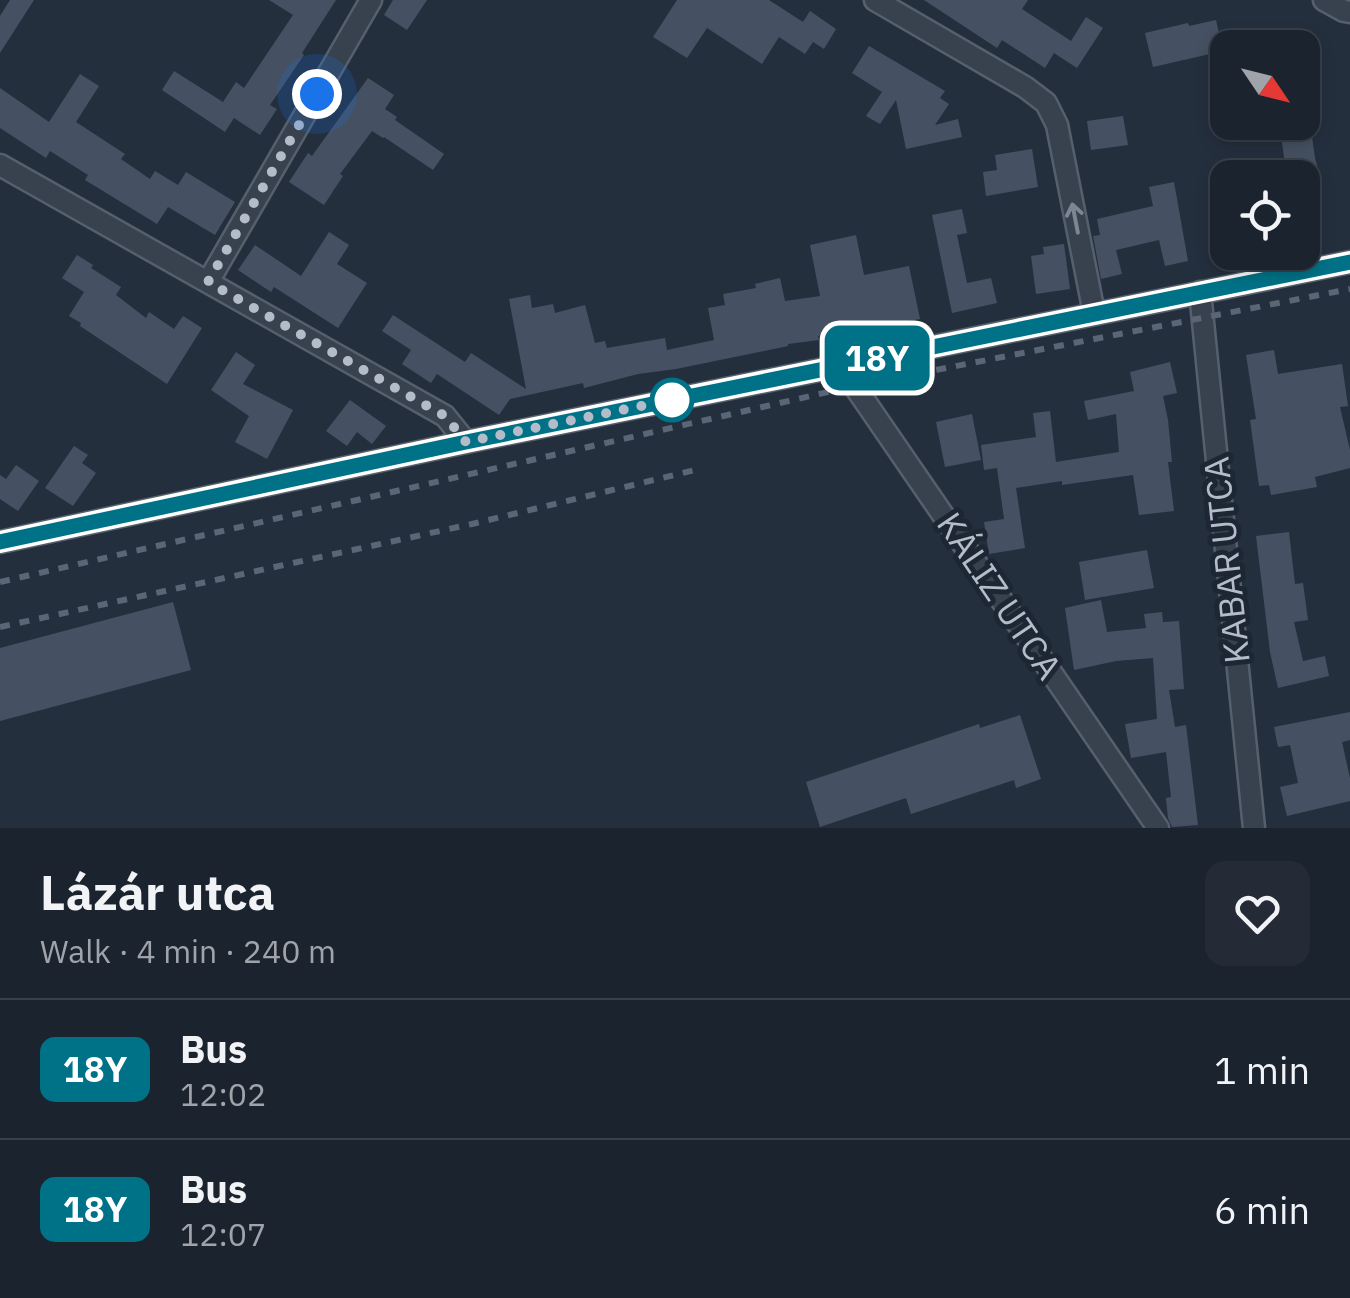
<!DOCTYPE html>
<html lang="en">
<head>
<meta charset="utf-8">
<style>
  :root { --surface:#1b232e; --page:#242b36; --text:#f1f3f6; --muted:#a0a4aa; --line:#39404a }
  body { margin:0; font-family:"IBM Plex Sans",sans-serif; background:var(--page); color:var(--text); height:100vh; display:flex; flex-direction:column; font-size:38px; white-space:nowrap }
  * { box-sizing:border-box; margin:0 }
  p { font-size:32px; color:var(--muted) }
  .icon { flex:none; width:55px; height:55px; fill:none; stroke:currentColor; stroke-width:2; stroke-linecap:round; stroke-linejoin:round }
  .map { position:relative; height:828px; overflow:hidden }
  .side { display:flex; flex-direction:column; background:var(--surface); flex:1 }
  .side>* { flex:none }
  .badge { padding:0 20px; border-radius:15px; font-size:35px; line-height:65px }
  .needle { width:65px; rotate:125deg }
  .fabs { position:absolute; left:1210px; top:30px; display:grid; gap:20px }
  .fabs a { display:grid; place-items:center; width:110px; height:110px; border-radius:20px; background:var(--surface); box-shadow:0 5px 15px #0003,0 0 0 2px var(--line); font-size:50px }
  .you { position:absolute; width:50px; height:50px; margin:-25px; border:8px solid #fff; border-radius:50%; background:#1a73e8; box-shadow:0 0 0 15px #1a73e833 }
  .map>.badge { position:absolute; translate:-50% -50%; box-shadow:0 0 0 5px #fff }
  .round { display:grid; place-items:center; flex:none; width:105px; height:105px; border-radius:20px; background:var(--page) }
  .head { display:flex; align-items:center; justify-content:space-between; height:170px; padding:0 40px }
  h1 { font-size:48px; font-weight:800; line-height:75px }
  ul { padding:0; list-style:none }
  li { display:flex; align-items:center; gap:30px; height:140px; padding:0 40px; border-top:2px solid var(--line) }
  li div { flex:1 }
  li b { display:block; font-size:38px }
  li em { font-style:normal }
  li .badge { min-width:110px; font-weight:700; text-align:center }
  .map>svg:first-child { display:block }
  .building { fill:#455162 }
  .lines { fill:none; stroke-linecap:round; stroke-linejoin:round }
  .street-casing { stroke:#565f6c; stroke-width:25 }
  .street { stroke:#38414e; stroke-width:20 }
  .rail { stroke:#5a6575; stroke-width:6; stroke-dasharray:10 10; stroke-linecap:butt }
  .oneway { stroke:#7c8592 }
  .line-casing { stroke:#fff; stroke-width:22 }
  .line { stroke:#007287; stroke-width:15 }
  .walk { stroke:#b4bcc9; stroke-width:10; stroke-dasharray:0 18 }
  .stop-dot { fill:#fff; stroke:#007287; stroke-width:5 }
  .labels { text-anchor:middle; stroke-width:10; stroke-linejoin:round; paint-order:stroke }
  .street-label { font-size:35px; fill:#b4bcc9; stroke:#1d2633 }
</style>
</head>
<body>
<div class="map">
<svg width="1350" height="828" viewBox="0 0 1350 828">
  <rect width="100%" height="100%" fill="#242f3e"/>
  <g class="building">
    <path d="M10 0H34L0 53V16Z"/>
    <path d="M269 0H336L302 53 304 55 270 105 277 109 260 135 234 118 225 132 162 90 174 71 223 102 236 82 244 88 293 15Z"/>
    <path d="M393 0H427L407 30 384 15Z"/>
    <path d="M677 0H769L803 22 810 11 836 29 824 49 813 42 805 54 779 37 762 64 707 28 687 58 653 37Z"/>
    <path d="M924 0H1028L1022 9 1071 41 1086 17 1103 28 1077 68 1054 53 1045 68 1002 40 997 48Z"/>
    <path d="M1216 20 1223 51 1153 67 1145 33 1188 23 1189 26Z"/>
    <path d="M869 46 945 91 940 98 949 104 935 125 958 119 962 137 906 149 896 100 880 124 866 116 882 92 852 73Z"/>
    <path d="M80 74 99 86 76 122 125 154 121 159 150 179 155 171 178 185 186 172 235 202 215 235 168 207 157 224 85 180 88 175 50 151 46 158 0 128V88L49 122Z"/>
    <path d="M368 78 394 95 385 109 397 117 395 120 444 154 433 170 384 137 383 138 372 131 340 174 343 176 324 205 289 182 308 153 312 156Z"/>
    <path d="M1123 116 1128 145 1091 150 1087 121Z"/>
    <path d="M1279 122H1310L1315 158 1320 176 1302 180V178H1287Z"/>
    <path d="M1032 149 1038 187 986 196 983 172 997 170 995 155Z"/>
    <path d="M1174 182 1188 261 1165 266 1159 240 1116 250 1122 274 1101 279 1093 236 1100 235 1097 219 1153 206 1149 187Z"/>
    <path d="M962 209 967 233 957 235 967 283 991 278 997 303 952 313 932 215Z"/>
    <path d="M329 232 349 245 337 264 367 283 338 328 274 287 271 292 238 270 255 245 301 276Z"/>
    <path d="M856 235 864 275 909 266 920 319 818 336 819 340 788 344V346L769 350 676 369 638 374 584 388 583 383 510 399 499 415 437 374 431 383 402 364 411 350 382 331 393 315 465 362 471 353 526 389 509 299 530 295 532 308 553 304 555 313 585 305 595 343 605 341 607 348 665 338 667 350 714 340 708 308 725 305 723 294 756 288 755 284 780 278 785 301 820 296 810 245Z"/>
    <path d="M1064 244 1070 289 1036 294 1031 256 1044 254 1043 247Z"/>
    <path d="M77 255 93 265 91 268 121 287 116 295 146 318 149 312 174 329 183 316 202 328 167 384 80 326 81 323 69 316 84 292 62 278Z"/>
    <path d="M1274 350 1278 374 1342 364 1348 406 1340 407 1350 450V468L1315 477 1317 487 1271 495 1269 485 1259 486 1250 420 1256 419 1246 355Z"/>
    <path d="M236 352 255 365 243 384 293 410 267 459 235 442 249 416 211 390Z"/>
    <path d="M1170 362 1177 393 1163 396 1168 420 1172 462H1168L1174 511 1139 515 1133 475 1062 485V481L1016 488 1025 548 989 554 984 522 1004 519 997 468 984 470 981 445 1036 437 1033 413 1050 411 1056 462 1119 452 1116 414 1088 420 1084 401 1134 391 1130 372Z"/>
    <path d="M350 400 386 426 372 444 357 432 347 446 326 431Z"/>
    <path d="M972 414 981 460 945 467 936 422Z"/>
    <path d="M74 446 88 455 82 463 96 473 73 506 45 488Z"/>
    <path d="M16 465 39 481 18 511 0 499V475L6 479Z"/>
    <path d="M1289 532 1295 584 1303 583 1308 620 1294 622 1303 661 1325 656 1329 676 1278 688 1270 652 1256 536Z"/>
    <path d="M1147 550 1154 588 1085 600 1079 562Z"/>
    <path d="M1101 600 1107 632 1146 628 1144 614 1162 612 1163 622 1179 621 1184 689 1169 690 1175 727 1186 725 1198 825 1172 827 1168 818 1166 798 1171 797 1166 752 1131 758 1125 724 1157 719 1153 658 1116 661 1074 670 1065 608Z"/>
    <path d="M173 602 191 670 0 721V648Z"/>
    <path d="M1350 712V740L1342 742 1350 778V801L1287 816 1280 787 1298 783 1290 745 1278 747 1274 727Z"/>
    <path d="M1020 715 1041 779 1016 788 1014 780 911 814 906 798 820 827 806 782 979 724 980 728Z"/>
  </g>
  <g class="lines">
    <g class="street-casing">
      <g id="street">
        <path d="M875 0 1025 87 1046 103 1057 125 1094 313"/>
        <path d="M1324 0 1344 11 1350 12"/>
        <path d="M0 165 445 416 466 442"/>
        <path d="M208 282 371 0"/>
        <path d="M1200 292 1254 828"/>
        <path d="M840 365 1158 828"/>
        <path d="M0 542 466 442 1350 262"/>
      </g>
    </g>
    <use href="#street" class="street"/>
    <g class="rail">
      <path d="M0 582 854 386 1350 289"/>
      <path d="M0 627 472 524 695 470"/>
    </g>
  </g>
  <defs><path id="oneway-shaft" d="M-6 0H5M1.5-3L5.5 0L1.5 3" fill="none" stroke-width="1.6" stroke-linecap="round" stroke-linejoin="round" transform="scale(2.5)"/></defs>
  <use class="oneway" href="#oneway-shaft" transform="translate(1075 218) rotate(-101)"/>
  <g class="lines">
    <g class="line-casing">
      <path id="line" d="M0 542 466 442 1350 262"/>
    </g>
    <use href="#line" class="line"/>
    <path class="walk" d="M317 94 208 282 445 416 466 442 690 396 672 400"/>
  </g>
  <circle class="stop-dot" cx="672" cy="400" r="20"/>
  <g class="labels">
    <g class="street-label">
      <text transform="translate(1227 560) rotate(-96)" y="12">KABAR UTCA</text>
      <text transform="translate(999 596) rotate(56)" y="12">KÁLIZ UTCA</text>
    </g>
  </g>
</svg>
<div class="fabs">
<a><svg class="needle" viewBox="-14 -14 28 28"><path d="M0-13l5 13h-10z" fill="#e53935"/><path d="M0 13l5-13h-10z" fill="#a0a4aa"/></svg></a>
<a><svg class="icon" aria-label="locate" viewBox="0 0 24 24"><circle cx="12" cy="12" r="6"/><path d="M12 2v4M12 18v4M2 12h4M18 12h4"/></svg></a>
</div>
<div class="you" style="left:317px;top:94px"></div>
<b class="badge" style="left:877px;top:358px;background:#007287;color:#fff">18Y</b>
</div>
<section class="side">
<div class="head"><div><h1>Lázár utca</h1><p>Walk · 4 min · 240 m</p></div><a class="round"><svg class="icon" aria-label="heart" viewBox="0 0 24 24"><path d="M12 20l-8-8c-3-5 5-10 8-4 3-6 11-1 8 4z"/></svg></a></div>
<ul>
<li><span class="badge" style="background:#007287;color:#fff">18Y</span><div><b>Bus</b><p>12:02</p></div><em>1 min</em></li>
<li><span class="badge" style="background:#007287;color:#fff">18Y</span><div><b>Bus</b><p>12:07</p></div><em>6 min</em></li>
</ul>
</section>
</body>
</html>
